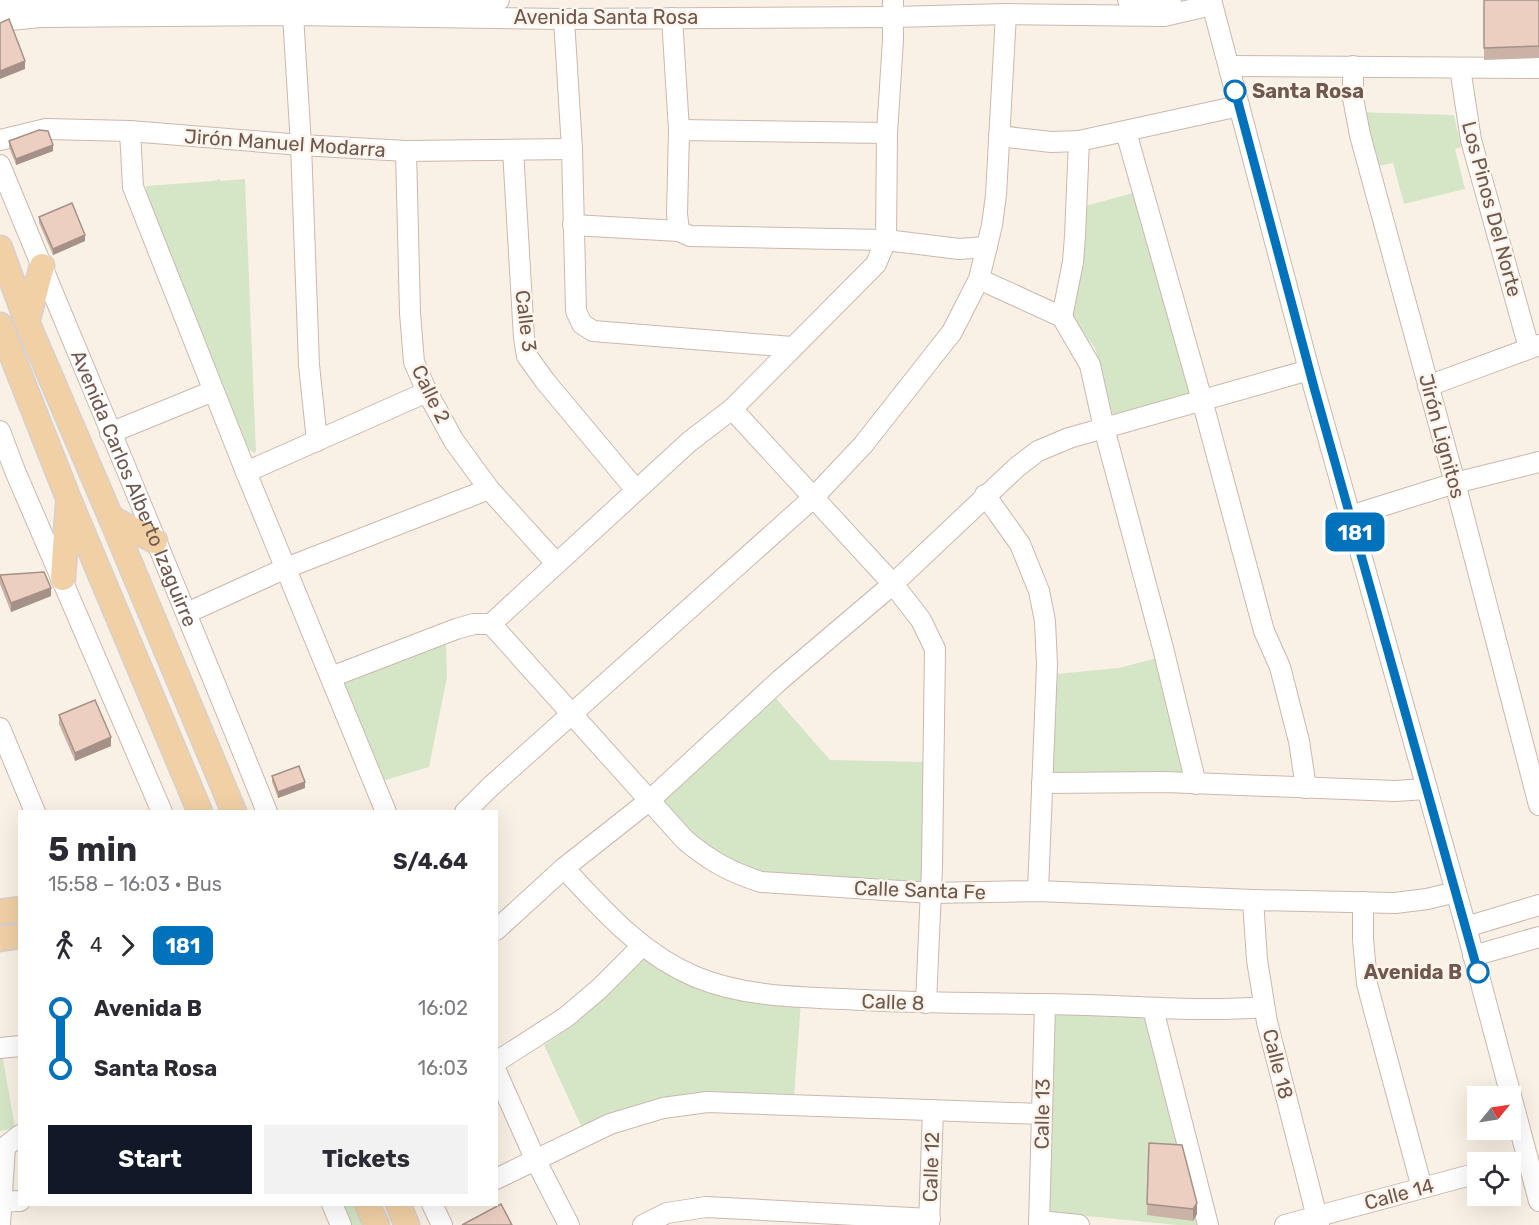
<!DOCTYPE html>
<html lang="en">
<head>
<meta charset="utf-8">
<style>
  :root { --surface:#fff; --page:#f2f2f3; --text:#2b2b33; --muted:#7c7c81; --accent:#111827 }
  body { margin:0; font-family:Rubik,sans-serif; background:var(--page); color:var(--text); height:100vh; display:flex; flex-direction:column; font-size:22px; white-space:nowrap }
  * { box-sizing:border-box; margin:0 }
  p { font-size:20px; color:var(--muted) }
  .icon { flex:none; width:33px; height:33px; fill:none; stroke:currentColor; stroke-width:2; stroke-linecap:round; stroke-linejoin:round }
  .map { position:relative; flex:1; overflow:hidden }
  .drawer { position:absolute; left:18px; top:810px; width:480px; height:396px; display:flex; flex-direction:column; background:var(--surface); border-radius:0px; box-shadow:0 6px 24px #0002 }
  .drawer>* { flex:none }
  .badge { padding:0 12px; border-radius:9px; font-size:21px; line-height:39px }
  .needle { width:39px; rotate:60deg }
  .fabs { position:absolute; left:1467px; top:1086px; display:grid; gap:12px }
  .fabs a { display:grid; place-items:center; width:54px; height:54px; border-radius:0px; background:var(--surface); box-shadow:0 6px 24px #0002; font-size:30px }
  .map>.badge { position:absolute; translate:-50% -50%; box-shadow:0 0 0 3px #fff }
  .legs { display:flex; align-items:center; gap:9px; height:66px; padding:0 30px; font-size:20px }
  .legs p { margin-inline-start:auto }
  .head { display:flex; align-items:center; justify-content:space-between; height:102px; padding:0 30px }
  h1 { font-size:33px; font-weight:700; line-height:45px }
  .cta { display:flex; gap:12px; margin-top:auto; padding:12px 30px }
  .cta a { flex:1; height:69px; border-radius:0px; background:var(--accent); color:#fff; font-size:24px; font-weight:700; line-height:69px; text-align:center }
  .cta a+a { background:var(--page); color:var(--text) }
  ul { padding:0 30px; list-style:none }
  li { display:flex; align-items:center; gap:21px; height:60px; font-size:22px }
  li i { display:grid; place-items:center; width:9px; height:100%; margin:0 8px; background:currentColor }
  li i::after { content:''; width:15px; height:15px; margin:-8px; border:4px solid; border-radius:50%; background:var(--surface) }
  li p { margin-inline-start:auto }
  li:first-child i { background:linear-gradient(#0000 50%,currentColor 0) }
  li:last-child i { background:linear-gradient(currentColor 50%,#0000 0) }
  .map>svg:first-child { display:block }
  .green { fill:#d5e6c6 }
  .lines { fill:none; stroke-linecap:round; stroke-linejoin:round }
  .minor-casing { stroke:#cab8ae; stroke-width:22 }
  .major-casing { stroke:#d7d0cd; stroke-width:27 }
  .minor { stroke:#fff; stroke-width:20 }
  .major { stroke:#f1d0a6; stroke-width:24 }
  .wall { fill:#cbb2a6 }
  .shaded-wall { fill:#a59187 }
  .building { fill:#eccfc1; stroke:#a59187; stroke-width:1.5 }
  .line-1-casing { stroke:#fff; stroke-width:14 }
  .line-1 { stroke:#0072bc; stroke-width:9 }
  .stop-1-dot { fill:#fff; stroke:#0072bc; stroke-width:3 }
  .labels { text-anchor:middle; stroke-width:5; stroke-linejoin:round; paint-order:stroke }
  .street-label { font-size:20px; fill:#70584e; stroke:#fdf5ec }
  .stop-label { font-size:20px; font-weight:bold; fill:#70584e; stroke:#fdf5ec; text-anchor:start }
</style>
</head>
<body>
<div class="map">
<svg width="1539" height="1225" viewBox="0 0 1539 1225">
  <rect width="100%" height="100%" fill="#faf1e6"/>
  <g class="green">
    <path d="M1356 112 1454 115 1461 147 1455 149 1465 189 1404 204 1393 163 1369 168Z"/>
    <path d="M219 179 221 181 245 179 256 453 244 448 147 203 146 186 214 181Z"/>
    <path d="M1136 192 1194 394 1113 416 1095 348 1069 315 1082 207Z"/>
    <path d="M446 640 447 677 429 767 379 782 340 681Z"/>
    <path d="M1157 658 1188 779 1051 776 1056 674 1119 668Z"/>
    <path d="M773 695 830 760 926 762 925 883 768 876 746 871 691 835 658 799Z"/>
    <path d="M646 956 801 1002 794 1097 582 1128 544 1045 576 1023Z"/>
    <path d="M1052 1010 1149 1013 1204 1225H1177L1046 1212Z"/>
    <path d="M0 1054H2L15 1128 0 1131Z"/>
    <path d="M339 1205H360L369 1225H349Z"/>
  </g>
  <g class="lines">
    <g class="minor-casing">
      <g id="minor">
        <path d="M1128 0 1163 2 1171 0"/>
        <path d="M1211 0 1309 370 1466 927 1539 1201"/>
        <path d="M0 7 40 1 499 0"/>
        <path d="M293 15 301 145 309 365 317 441"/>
        <path d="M672 18 679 130 677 214 679 231"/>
        <path d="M564 19 572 149 576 311 582 324 593 331 792 347"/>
        <path d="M0 21 41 17 293 15 564 19 894 17 1006 14 1164 16 1212 5"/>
        <path d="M1229 66 1539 68"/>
        <path d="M1353 66V98L1360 135 1455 483 1539 805"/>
        <path d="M1460 68 1471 140 1529 348"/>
        <path d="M679 130 887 133"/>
        <path d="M130 131 133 187 246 472 386 812"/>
        <path d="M1126 132 1202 400 1264 631 1280 667 1299 741 1306 788"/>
        <path d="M999 136 1051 142 1079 141 1239 106"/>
        <path d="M0 140 46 129 130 131 301 145 406 151 572 149"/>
        <path d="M513 150 524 338 527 356 545 381 636 490"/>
        <path d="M406 151 410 313 414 362 427 392 454 441 489 489 556 563"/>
        <path id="s1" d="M0 165C89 381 180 595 267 812"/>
        <path d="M573 225 679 231 690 236 886 240 959 249 987 247"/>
        <path d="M979 279 1062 317 1090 365 1104 428 1163 648 1196 784"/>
        <path d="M1062 317 1073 262 1075 236 1079 141"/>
        <path d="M1428 386 1539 345"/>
        <path d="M732 409 893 584 921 620 935 649 932 867 926 1003"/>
        <path d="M0 431 15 471 162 812"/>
        <path d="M110 433 213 391"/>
        <path d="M246 472 427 392"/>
        <path d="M985 495 1020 544 1039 591 1045 621 1047 665 1038 891"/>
        <path d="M1350 516 1455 483 1539 462"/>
        <path d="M187 613 286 568 489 489"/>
        <path d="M491 624 685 840C710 861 730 872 761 882L931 893 1038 891 1253 900 1395 903 1427 899 1456 892"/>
        <path d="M331 677 456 629 474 624H491L689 442 732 409 876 264 886 240 887 133 893 40V0"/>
        <path d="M0 728 35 812"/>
        <path d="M1042 783 1166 782 1395 791 1427 789"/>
        <path d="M465 812 489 788 813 498 863 445 952 332 979 279 992 225 996 195 1006 14"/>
        <path d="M564 868C603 910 641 954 696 977 742 996 793 997 843 999 909 1003 976 1003 1042 1004 1117 1004 1190 1013 1264 1007"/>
        <path d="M1253 900 1257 960 1267 1022 1319 1225"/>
        <path d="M1363 902V939L1367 984 1422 1188"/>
        <path d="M1466 927 1539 905"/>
        <path d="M496 930 564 868 650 800 780 680 893 584 1017 467 1038 451 1069 438 1309 370"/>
        <path d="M1473 956 1539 937"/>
        <path d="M1153 1009 1208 1225"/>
        <path d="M0 1048 20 1046"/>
        <path d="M496 1062 566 1017 599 989 642 946"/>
        <path d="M496 1071 536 1161 569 1225"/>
        <path d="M496 1179 610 1124 663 1108 707 1102 1041 1114"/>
        <path d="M0 1202 20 1201"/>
        <path d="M332 1204 341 1225"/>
        <path d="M432 1204 442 1225"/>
        <path d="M1039 1221 1079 1225"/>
        <path d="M0 1225 5 1147 20 1135"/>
        <path d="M643 1225 667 1213 706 1207 930 1219"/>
        <path d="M929 1225 933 1110"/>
        <path d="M1039 1225 1045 1004"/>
        <path d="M1285 1225 1478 1173"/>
      </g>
    </g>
    <g class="major-casing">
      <g id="major">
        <path d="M0 248 27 322 111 518 234 812"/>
        <path d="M27 322 42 266"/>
        <path d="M0 325 69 500 200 812"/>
        <path d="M111 518 155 541"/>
        <path d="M63 578 68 505"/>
        <path d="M0 912 20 909"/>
        <path d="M0 939 20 936"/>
        <path d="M367 1204 377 1225"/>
        <path d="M398 1204 407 1225"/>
      </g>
    </g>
    <use href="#minor" class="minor"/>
    <use href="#major" class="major"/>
  </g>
  <g class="wall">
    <path d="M1484 0H1539V58L1484 60Z"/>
    <path d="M9 141 53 151 16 165 9 147Z"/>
    <path d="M39 217 85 241 53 255 39 223Z"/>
    <path d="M0 575 51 596 11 612 0 584Z"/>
    <path d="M59 715 111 746 75 761 59 724Z"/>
    <path d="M272 776 305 788 278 798 272 782Z"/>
    <path d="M1149 1143 1197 1214 1193 1221 1147 1215Z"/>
  </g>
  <g class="shaded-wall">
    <path d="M25 61V69L0 79V71Z"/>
    <path d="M53 145V151L16 165V159Z"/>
    <path d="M85 235V241L53 255V249Z"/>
    <path d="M51 588V596L11 612V603Z"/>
    <path d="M111 737V746L75 761V753Z"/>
    <path d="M305 782V788L278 798V792Z"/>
    <path d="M1197 1203V1214L1193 1221V1209Z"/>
  </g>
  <g class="building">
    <path d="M1484 0H1539V46L1484 48Z"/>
    <path d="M9 19 25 61 0 71V23Z"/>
    <path d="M39 130 48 131 53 145 16 159 9 141Z"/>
    <path d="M72 203 85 235 53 249 39 217Z"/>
    <path d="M44 572 51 588 11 603 0 575Z"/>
    <path d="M95 700 111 737 75 753 59 715Z"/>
    <path d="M299 766 305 782 278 792 272 776Z"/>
    <path d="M1149 1143 1182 1145 1197 1203 1193 1209 1147 1204Z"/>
    <path d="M501 1204 512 1225H462Z"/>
  </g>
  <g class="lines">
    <g class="line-1-casing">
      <path id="line-1" d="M1235 91 1315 391 1478 972"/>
    </g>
    <use href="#line-1" class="line-1"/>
  </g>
  <g class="stop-1-dot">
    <circle cx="1235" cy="91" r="10"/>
    <circle cx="1478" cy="972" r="10"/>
  </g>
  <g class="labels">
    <g class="street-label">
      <text x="606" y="24">Avenida Santa Rosa</text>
      <text transform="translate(285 143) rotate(4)" y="7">Jirón Manuel Modarra</text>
      <text transform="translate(1492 209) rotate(75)" y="7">Los Pinos Del Norte</text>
      <text transform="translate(526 321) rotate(83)" y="7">Calle 3</text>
      <text transform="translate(431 394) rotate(64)" y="7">Calle 2</text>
      <text transform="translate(1442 436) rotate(75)" y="7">Jirón Lignitos</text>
      <text dy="7" stroke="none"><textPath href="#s1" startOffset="350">Avenida Carlos Alberto Izaguirre</textPath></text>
      <text transform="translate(920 890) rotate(2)" y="7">Calle Santa Fe</text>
      <text transform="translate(893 1002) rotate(2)" y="7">Calle 8</text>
      <text transform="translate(1278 1064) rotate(76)" y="7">Calle 18</text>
      <text transform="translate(1042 1114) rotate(-89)" y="7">Calle 13</text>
      <text transform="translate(931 1167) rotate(-88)" y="7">Calle 12</text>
      <text transform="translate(1399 1194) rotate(-15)" y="7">Calle 14</text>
    </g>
    <g class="stop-label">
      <text x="1252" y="98">Santa Rosa</text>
      <text x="1462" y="979" text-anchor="end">Avenida B</text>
    </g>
  </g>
</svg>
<div class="fabs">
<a><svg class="needle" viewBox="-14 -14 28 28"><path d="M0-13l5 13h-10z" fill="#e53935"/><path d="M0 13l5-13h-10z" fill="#7c7c81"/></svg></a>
<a><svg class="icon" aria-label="locate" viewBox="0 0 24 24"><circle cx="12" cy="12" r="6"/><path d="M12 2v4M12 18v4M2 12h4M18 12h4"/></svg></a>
</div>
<b class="badge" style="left:1355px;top:532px;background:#0072bc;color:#fff">181</b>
<section class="drawer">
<div class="head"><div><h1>5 min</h1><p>15:58 – 16:03 · Bus</p></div><b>S/4.64</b></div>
<div class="legs"><svg class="icon" aria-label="walk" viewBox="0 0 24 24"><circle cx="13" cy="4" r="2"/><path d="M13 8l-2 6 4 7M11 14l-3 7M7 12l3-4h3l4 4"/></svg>4<svg class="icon" aria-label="forward" viewBox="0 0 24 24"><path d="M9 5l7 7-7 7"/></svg><b class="badge" style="background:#0072bc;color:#fff">181</b></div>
<ul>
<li><i style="color:#0072bc"></i><b>Avenida B</b><p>16:02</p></li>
<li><i style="color:#0072bc"></i><b>Santa Rosa</b><p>16:03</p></li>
</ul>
<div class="cta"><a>Start</a><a>Tickets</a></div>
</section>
</div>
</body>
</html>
